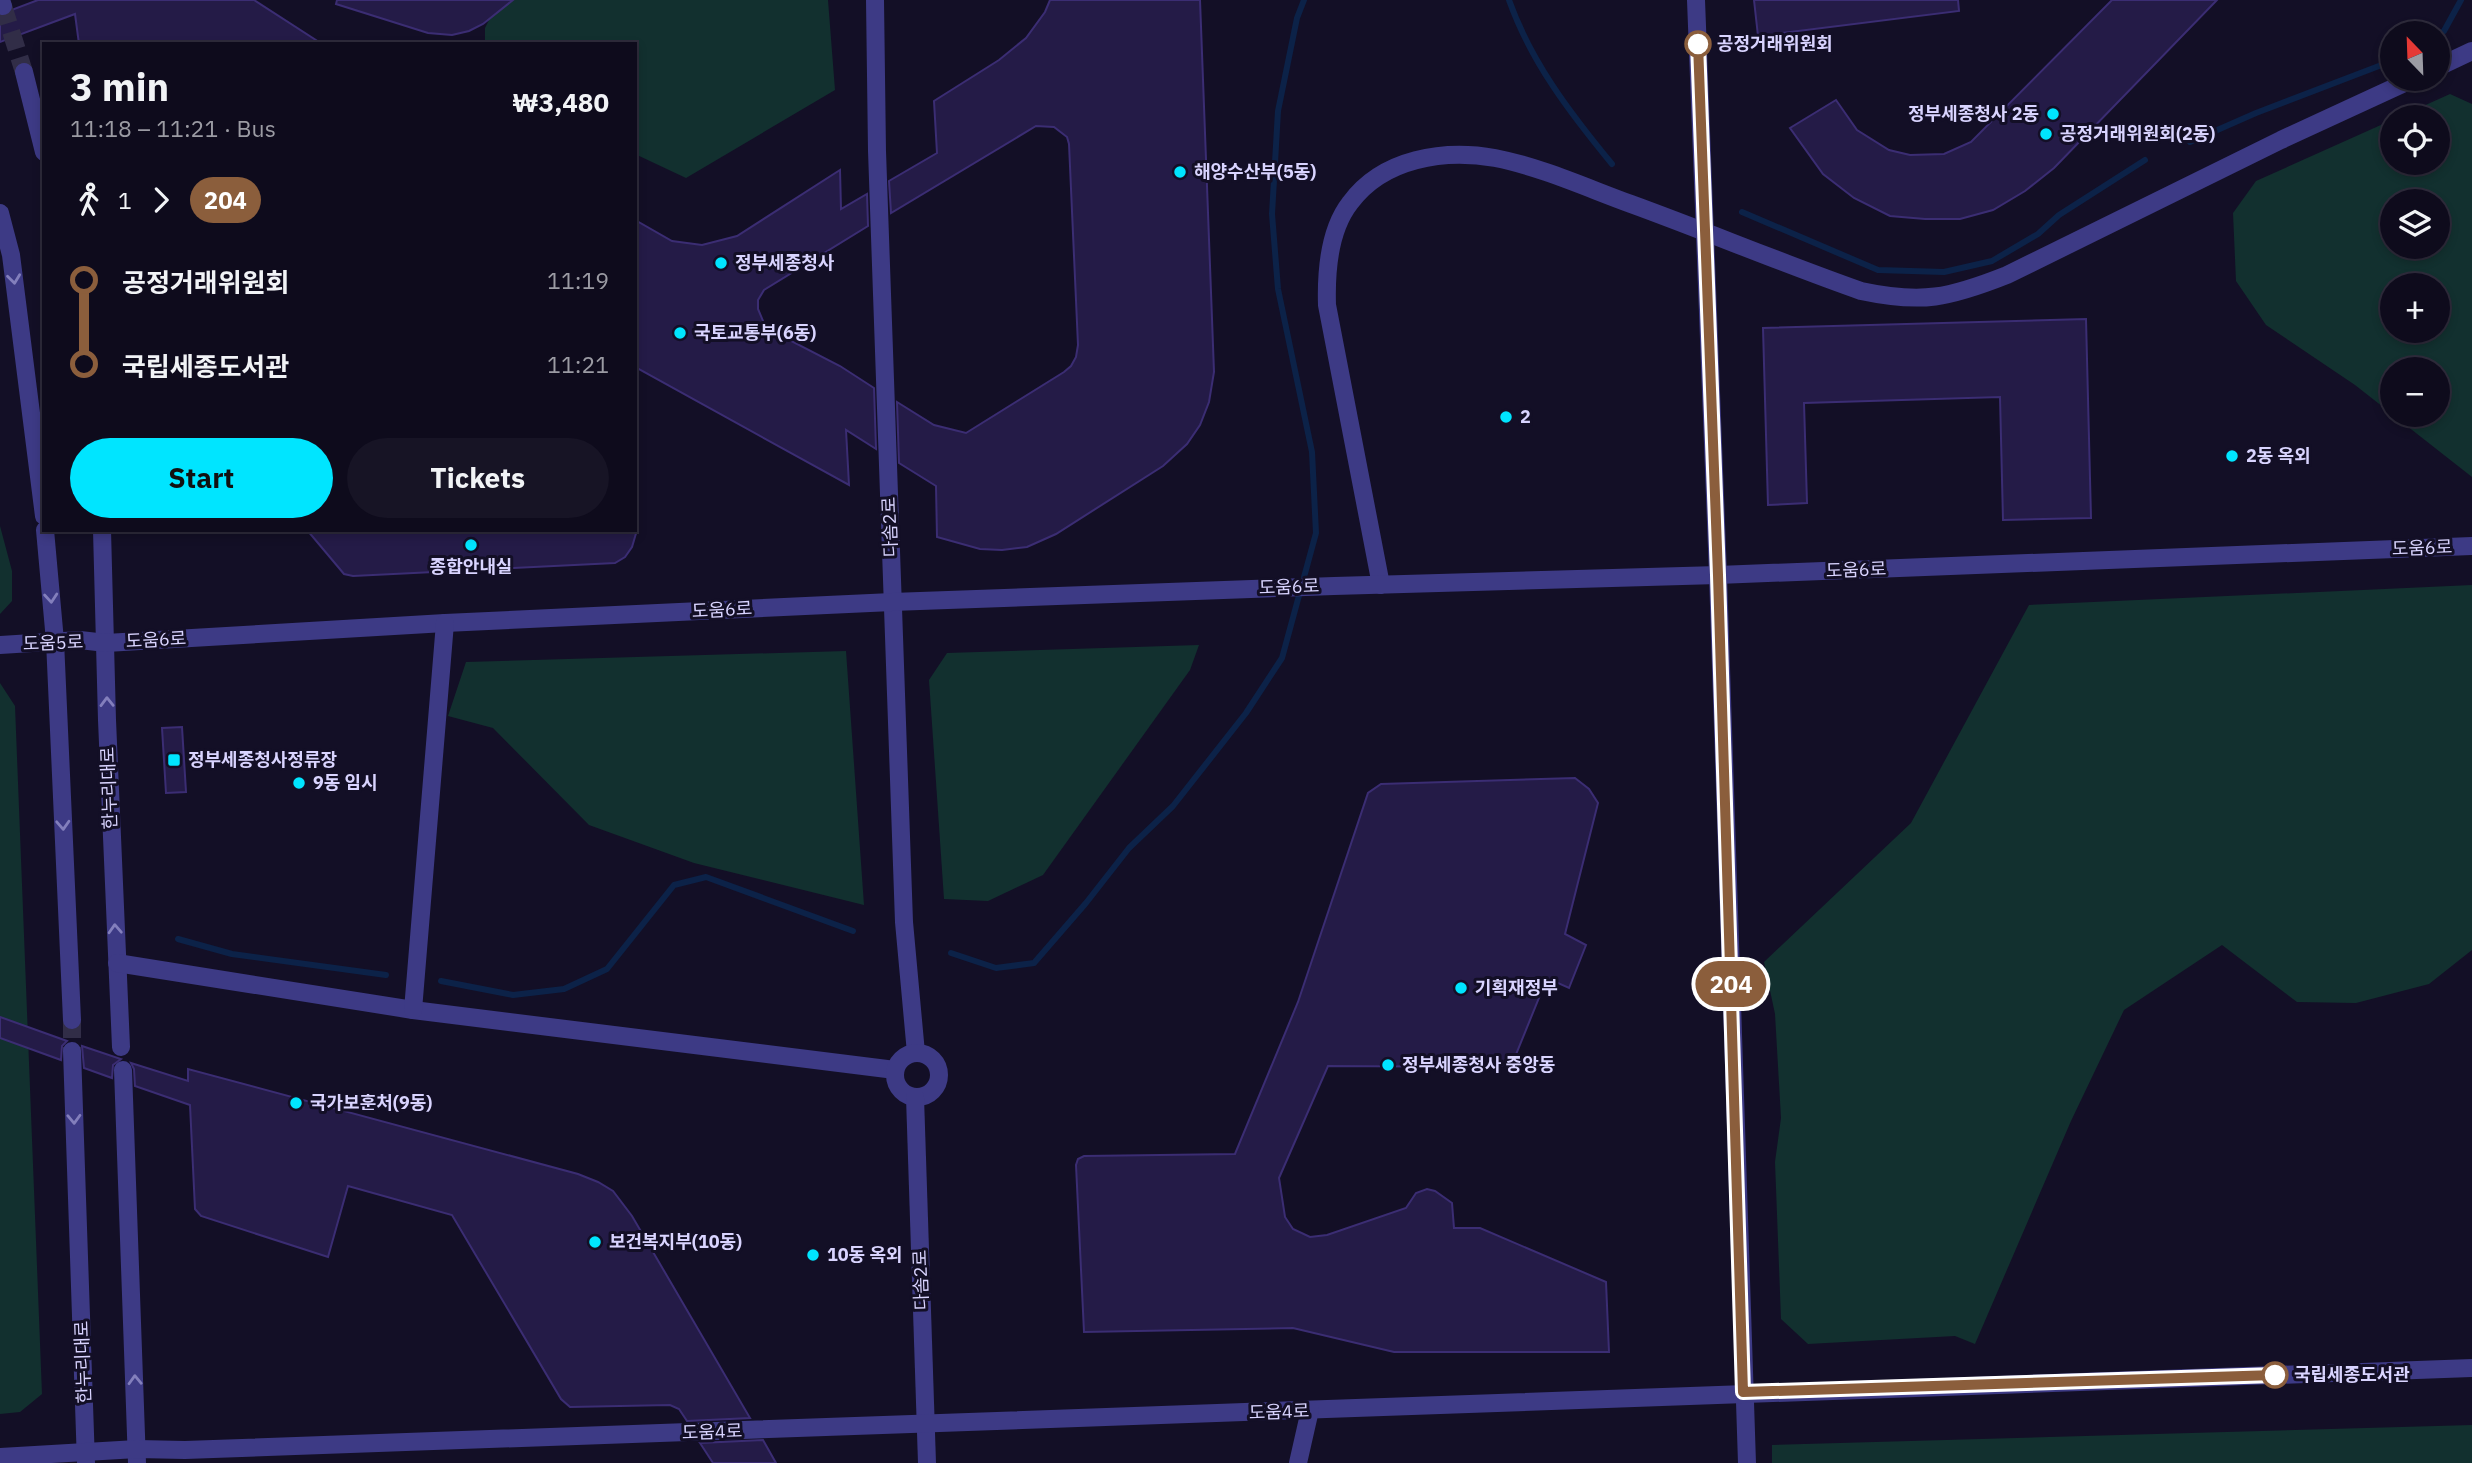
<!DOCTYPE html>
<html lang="en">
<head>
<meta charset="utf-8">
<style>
  :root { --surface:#0e0b1c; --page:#171425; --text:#f1f3f6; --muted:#9b9ba3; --line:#2e2b3b; --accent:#00e5ff }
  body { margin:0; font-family:"IBM Plex Sans","Noto Sans KR",sans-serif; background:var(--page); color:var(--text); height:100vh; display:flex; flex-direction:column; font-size:26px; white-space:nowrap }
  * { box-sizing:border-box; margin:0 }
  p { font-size:23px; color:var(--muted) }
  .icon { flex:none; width:38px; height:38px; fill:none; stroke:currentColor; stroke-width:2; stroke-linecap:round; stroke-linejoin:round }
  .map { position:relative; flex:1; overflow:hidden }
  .details { position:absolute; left:42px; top:42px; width:595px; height:490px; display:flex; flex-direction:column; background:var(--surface); border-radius:0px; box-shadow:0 4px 10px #0003,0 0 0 2px var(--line) }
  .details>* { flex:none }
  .badge { padding:0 14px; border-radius:23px; font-size:24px; line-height:46px }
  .needle { width:46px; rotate:337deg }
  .controls { position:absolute; left:2380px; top:21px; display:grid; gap:14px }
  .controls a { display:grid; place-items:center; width:70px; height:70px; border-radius:50%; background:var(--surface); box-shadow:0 4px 10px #0003,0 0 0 2px var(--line); font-size:35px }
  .map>.badge { position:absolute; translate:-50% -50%; box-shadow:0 0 0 4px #fff }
  .legs { display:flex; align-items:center; gap:10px; height:77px; padding:0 28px; font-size:23px }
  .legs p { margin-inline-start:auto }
  .head { display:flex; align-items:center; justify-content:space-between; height:119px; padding:0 28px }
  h1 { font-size:38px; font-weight:700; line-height:52px }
  .cta { display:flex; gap:14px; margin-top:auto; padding:14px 28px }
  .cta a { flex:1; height:80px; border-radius:42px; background:var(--accent); color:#111; font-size:28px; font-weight:700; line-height:80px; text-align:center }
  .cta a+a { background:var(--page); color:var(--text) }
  ul { padding:0 28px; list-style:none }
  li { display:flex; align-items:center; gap:24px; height:84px; font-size:26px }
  li i { display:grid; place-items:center; width:10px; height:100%; margin:0 9px; background:currentColor }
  li i::after { content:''; width:18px; height:18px; margin:-9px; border:5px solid; border-radius:50%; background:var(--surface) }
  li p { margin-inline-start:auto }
  li:first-child i { background:linear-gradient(#0000 50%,currentColor 0) }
  li:last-child i { background:linear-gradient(currentColor 50%,#0000 0) }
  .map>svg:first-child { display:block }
  .green { fill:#12302f; fill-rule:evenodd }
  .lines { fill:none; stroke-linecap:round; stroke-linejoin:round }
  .stream { stroke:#0c2248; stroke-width:6 }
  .building { fill:#241b47; stroke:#3b2d73; stroke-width:2 }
  .minor-tunnel { stroke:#312d47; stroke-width:18; stroke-dasharray:18 9; stroke-linecap:butt }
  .minor { stroke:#3d3a85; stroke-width:18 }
  .oneway { stroke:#837fbc }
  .line-1-casing { stroke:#fff; stroke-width:16 }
  .line-1 { stroke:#8b5e3c; stroke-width:10 }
  .stop-1-dot { fill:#fff; stroke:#8b5e3c; stroke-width:3.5 }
  .poi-dot { fill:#00e5ff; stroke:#130f26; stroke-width:2.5 }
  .labels { text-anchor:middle; stroke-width:6; stroke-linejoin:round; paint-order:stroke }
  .stop-label { font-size:18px; font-weight:bold; fill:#d9d4ff; stroke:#130f26; text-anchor:start }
  .poi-label { font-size:18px; font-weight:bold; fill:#d9d4ff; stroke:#130f26; text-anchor:start }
  .street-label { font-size:18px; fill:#d9d4ff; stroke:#130f26 }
</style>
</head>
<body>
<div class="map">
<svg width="2472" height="1463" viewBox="0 0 2472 1463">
  <rect width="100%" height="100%" fill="#130f26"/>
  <g class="green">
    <path d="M499 0H828L835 90 686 178 635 154V44H485V28Z"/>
    <path d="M2450 94 2472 104V477L2393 415H2438V369H2392V414L2355 385 2266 325 2236 281 2233 213 2256 181 2392 120V163H2438V117H2399ZM2438 201V247H2392V201ZM2438 285V331H2392V285Z"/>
    <path d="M0 526 12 571V601L0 614Z"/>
    <path d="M2472 585V950L2429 984 2356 1003 2297 1002 2222 945 2124 1010 2071 1121 1975 1344 1955 1336 1808 1344 1781 1319 1775 1162 1781 1118 1775 1014 1764 962 1911 823 2029 605Z"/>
    <path d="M1199 645 1190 670 1043 875 988 901 944 899 929 680 947 653Z"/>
    <path d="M846 651 864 905 694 863 589 825 493 728 448 716 466 662Z"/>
    <path d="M0 683 15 706 42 1394 20 1412 0 1414Z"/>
    <path d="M2472 1425V1463H1772V1445Z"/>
  </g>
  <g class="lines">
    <g class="stream">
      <path d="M1509 0C1531 62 1570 113 1612 164"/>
      <path d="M2438 35 2444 31 2461 0"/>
      <path d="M2190 142 2256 113 2392 61"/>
      <path d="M1742 212 1878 270 1944 272 1992 261 2038 234 2059 215 2145 160"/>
      <path d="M178 939 232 954 386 975"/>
      <path d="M951 953 996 968 1034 963 1086 903 1129 848 1173 806 1246 713 1282 658 1316 533 1312 452 1278 289 1272 214 1278 111 1297 18 1304 0"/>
      <path d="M441 981 513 995 564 989 607 969 674 885 706 877 853 931"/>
    </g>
  </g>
  <g class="building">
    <path d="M38 0H254L322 44H79L75 14 0 42V17L7 16 14 9Z"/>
    <path d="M337 0H513L483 24 469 31 452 35 428 33 336 4Z"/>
    <path d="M1050 0H1200L1214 372 1209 402 1200 425 1187 444 1163 466 1056 534 1027 547 1002 550 980 549 937 537 936 486 899 463 897 402 934 425 966 433 1064 372 1071 366 1076 357 1078 345 1069 144 1067 137 1054 127 1036 126 891 213 889 181 937 153 934 101 999 60 1026 38 1045 12Z"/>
    <path d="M1754 0H1958L1959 11 1758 36Z"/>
    <path d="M2112 0H2217L2054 168 2025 191 1993 210 1960 219H1925L1890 216 1854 198 1823 174 1790 128 1836 100 1857 130 1889 150 1910 155 1944 154 1971 142Z"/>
    <path d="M840 170 841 209 867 194 868 226 764 290 758 300V309L766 328 840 366 874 388 876 449 846 430 849 485 635 367V220L672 241 702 245 737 236Z"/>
    <path d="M2086 319 2091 518 2003 520 2000 397 1804 403 1807 503 1768 505 1763 328Z"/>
    <path d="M307 530H380L388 533 439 530H637L632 547 625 557 615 563 353 576 344 574Z"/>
    <path d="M182 727 186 792 166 793 162 728Z"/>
    <path d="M1575 778 1589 789 1598 803 1565 934 1586 945 1569 988 1547 978 1515 1057 1507 1064 1497 1067 1328 1066 1279 1178 1285 1217 1293 1229 1310 1237 1327 1235 1406 1208 1416 1193 1427 1189 1435 1191 1452 1203 1454 1228H1480L1606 1282 1609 1352H1394L1293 1328 1084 1332 1076 1165 1078 1159 1084 1156 1235 1154 1298 1002 1368 793 1381 784Z"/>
    <path d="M0 1017 67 1041 62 1046 61 1060 0 1038Z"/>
    <path d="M82 1046 121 1059 113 1065 112 1078 84 1068Z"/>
    <path d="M131 1063 188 1081V1069L578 1174 598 1182 613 1191 632 1216 750 1418 687 1421 679 1409 670 1405 570 1407 561 1399 452 1215 348 1186 328 1257 201 1216 195 1209 190 1105 135 1086 134 1069Z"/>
    <path d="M763 1440 776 1463H713L700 1443Z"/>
  </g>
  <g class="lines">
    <g class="minor-tunnel">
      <path d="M3 6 24 72"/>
      <path d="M72 1020V1051"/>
    </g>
    <g class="minor">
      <path d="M1 0 3 6"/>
      <path d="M875 0 877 151 904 922 916 1053"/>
      <path d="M1696 0 1718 575 1747 1463"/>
      <path d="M2438 67 2472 51"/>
      <path d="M24 72 44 152"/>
      <path d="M0 213 11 255 44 516"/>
      <path d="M45 530 55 641 72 1020"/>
      <path d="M102 530 107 720 121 1047"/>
      <path d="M1381 585 1327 305C1326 272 1329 230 1350 203 1383 158 1444 149 1495 158 1541 167 1587 188 1631 204 1708 232 1784 264 1861 291 1922 304 1949 298 2007 275L2281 140 2413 79"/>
      <path d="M0 645 80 640 106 643 445 623 892 602 1334 586 1718 575 2472 546"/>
      <path d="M117 963 413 1010 895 1070"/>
      <path d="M413 1010 445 623"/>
      <path d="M72 1051 86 1463"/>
      <circle cx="917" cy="1075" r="22"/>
      <path d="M123 1070 137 1463"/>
      <path d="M915 1097 927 1463"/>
      <path d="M0 1457 137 1449 185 1450C948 1423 1710 1393 2472 1368"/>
      <path d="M1298 1463 1310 1410"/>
    </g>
  </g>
  <defs><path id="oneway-chevron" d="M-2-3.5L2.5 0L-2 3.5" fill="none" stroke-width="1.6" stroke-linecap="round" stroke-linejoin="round" transform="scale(1.75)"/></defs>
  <g class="oneway">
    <use href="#oneway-chevron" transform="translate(14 279) rotate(83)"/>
    <use href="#oneway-chevron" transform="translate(51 598) rotate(85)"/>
    <use href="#oneway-chevron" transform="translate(107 702) rotate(-91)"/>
    <use href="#oneway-chevron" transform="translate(63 825) rotate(87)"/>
    <use href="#oneway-chevron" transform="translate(115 929) rotate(-93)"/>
    <use href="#oneway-chevron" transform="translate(74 1119) rotate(88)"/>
    <use href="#oneway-chevron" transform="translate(135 1380) rotate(-92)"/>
  </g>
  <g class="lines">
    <g class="line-1-casing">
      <path id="line-1" d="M1698 44 1718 575 1743 1392 2275 1375"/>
    </g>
    <use href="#line-1" class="line-1"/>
  </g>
  <g class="stop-1-dot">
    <circle cx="1698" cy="44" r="12"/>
    <circle cx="2275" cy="1375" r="12"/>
  </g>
  <g class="poi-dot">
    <circle cx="2053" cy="114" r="7"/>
    <circle cx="2046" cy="134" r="7"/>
    <circle cx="1180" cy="172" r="7"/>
    <circle cx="721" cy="263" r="7"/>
    <circle cx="680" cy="333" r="7"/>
    <circle cx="1506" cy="417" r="7"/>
    <circle cx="2232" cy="456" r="7"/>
    <circle cx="471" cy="545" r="7"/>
    <rect x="167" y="753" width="14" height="14" rx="3.5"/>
    <circle cx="299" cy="783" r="7"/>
    <circle cx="1461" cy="988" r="7"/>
    <circle cx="1388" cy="1065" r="7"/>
    <circle cx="296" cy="1103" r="7"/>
    <circle cx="595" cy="1242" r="7"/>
    <circle cx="813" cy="1255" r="7"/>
  </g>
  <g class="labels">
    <g class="stop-label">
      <text x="1717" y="50">공정거래위원회</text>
      <text x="2294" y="1381">국립세종도서관</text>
    </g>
    <g class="poi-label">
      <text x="2039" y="120" text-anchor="end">정부세종청사 2동</text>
      <text x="2060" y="140">공정거래위원회(2동)</text>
      <text x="1194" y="178">해양수산부(5동)</text>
      <text x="735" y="269">정부세종청사</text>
      <text x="694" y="339">국토교통부(6동)</text>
      <text x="1520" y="423">2</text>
      <text x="2246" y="462">2동 옥외</text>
      <text x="471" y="573" text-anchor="middle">종합안내실</text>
      <text x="188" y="766">정부세종청사정류장</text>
      <text x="313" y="789">9동 임시</text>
      <text x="1475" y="994">기획재정부</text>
      <text x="1402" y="1071">정부세종청사 중앙동</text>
      <text x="310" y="1109">국가보훈처(9동)</text>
      <text x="609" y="1248">보건복지부(10동)</text>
      <text x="827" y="1261">10동 옥외</text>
    </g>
    <g class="street-label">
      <text transform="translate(890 527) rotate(-92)" y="6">다솜2로</text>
      <text transform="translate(2422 548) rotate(-2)" y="6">도움6로</text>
      <text transform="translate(1856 570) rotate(-2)" y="6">도움6로</text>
      <text transform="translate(1289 587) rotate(-2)" y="6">도움6로</text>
      <text transform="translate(722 610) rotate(-3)" y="6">도움6로</text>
      <text transform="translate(156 640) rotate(-3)" y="6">도움6로</text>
      <text transform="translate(53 643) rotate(-2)" y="6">도움5로</text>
      <text transform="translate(109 788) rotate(-92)" y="6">한누리대로</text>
      <text transform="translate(921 1280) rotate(-92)" y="6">다솜2로</text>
      <text transform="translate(83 1362) rotate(-92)" y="6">한누리대로</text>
      <text transform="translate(1279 1412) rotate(-2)" y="6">도움4로</text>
      <text transform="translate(712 1432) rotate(-2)" y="6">도움4로</text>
    </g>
  </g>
</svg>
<div class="controls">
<a><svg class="needle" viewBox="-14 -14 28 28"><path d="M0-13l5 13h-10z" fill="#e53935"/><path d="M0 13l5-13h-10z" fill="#9b9ba3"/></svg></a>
<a><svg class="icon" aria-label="locate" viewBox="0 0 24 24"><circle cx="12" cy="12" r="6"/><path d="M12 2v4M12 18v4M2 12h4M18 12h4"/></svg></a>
<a><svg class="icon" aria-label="layers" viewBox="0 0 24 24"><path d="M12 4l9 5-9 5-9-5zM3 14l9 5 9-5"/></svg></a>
<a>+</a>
<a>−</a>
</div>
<b class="badge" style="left:1731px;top:984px;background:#8b5e3c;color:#fff">204</b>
<section class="details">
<div class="head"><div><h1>3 min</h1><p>11:18 – 11:21 · Bus</p></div><b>₩3,480</b></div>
<div class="legs"><svg class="icon" aria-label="walk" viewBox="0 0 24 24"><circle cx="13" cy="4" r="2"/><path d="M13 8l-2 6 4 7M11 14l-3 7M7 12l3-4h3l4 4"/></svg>1<svg class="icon" aria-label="forward" viewBox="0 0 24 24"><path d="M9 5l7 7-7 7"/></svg><b class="badge" style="background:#8b5e3c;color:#fff">204</b></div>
<ul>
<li><i style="color:#8b5e3c"></i><b>공정거래위원회</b><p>11:19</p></li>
<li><i style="color:#8b5e3c"></i><b>국립세종도서관</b><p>11:21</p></li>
</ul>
<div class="cta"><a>Start</a><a>Tickets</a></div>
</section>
</div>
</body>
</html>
